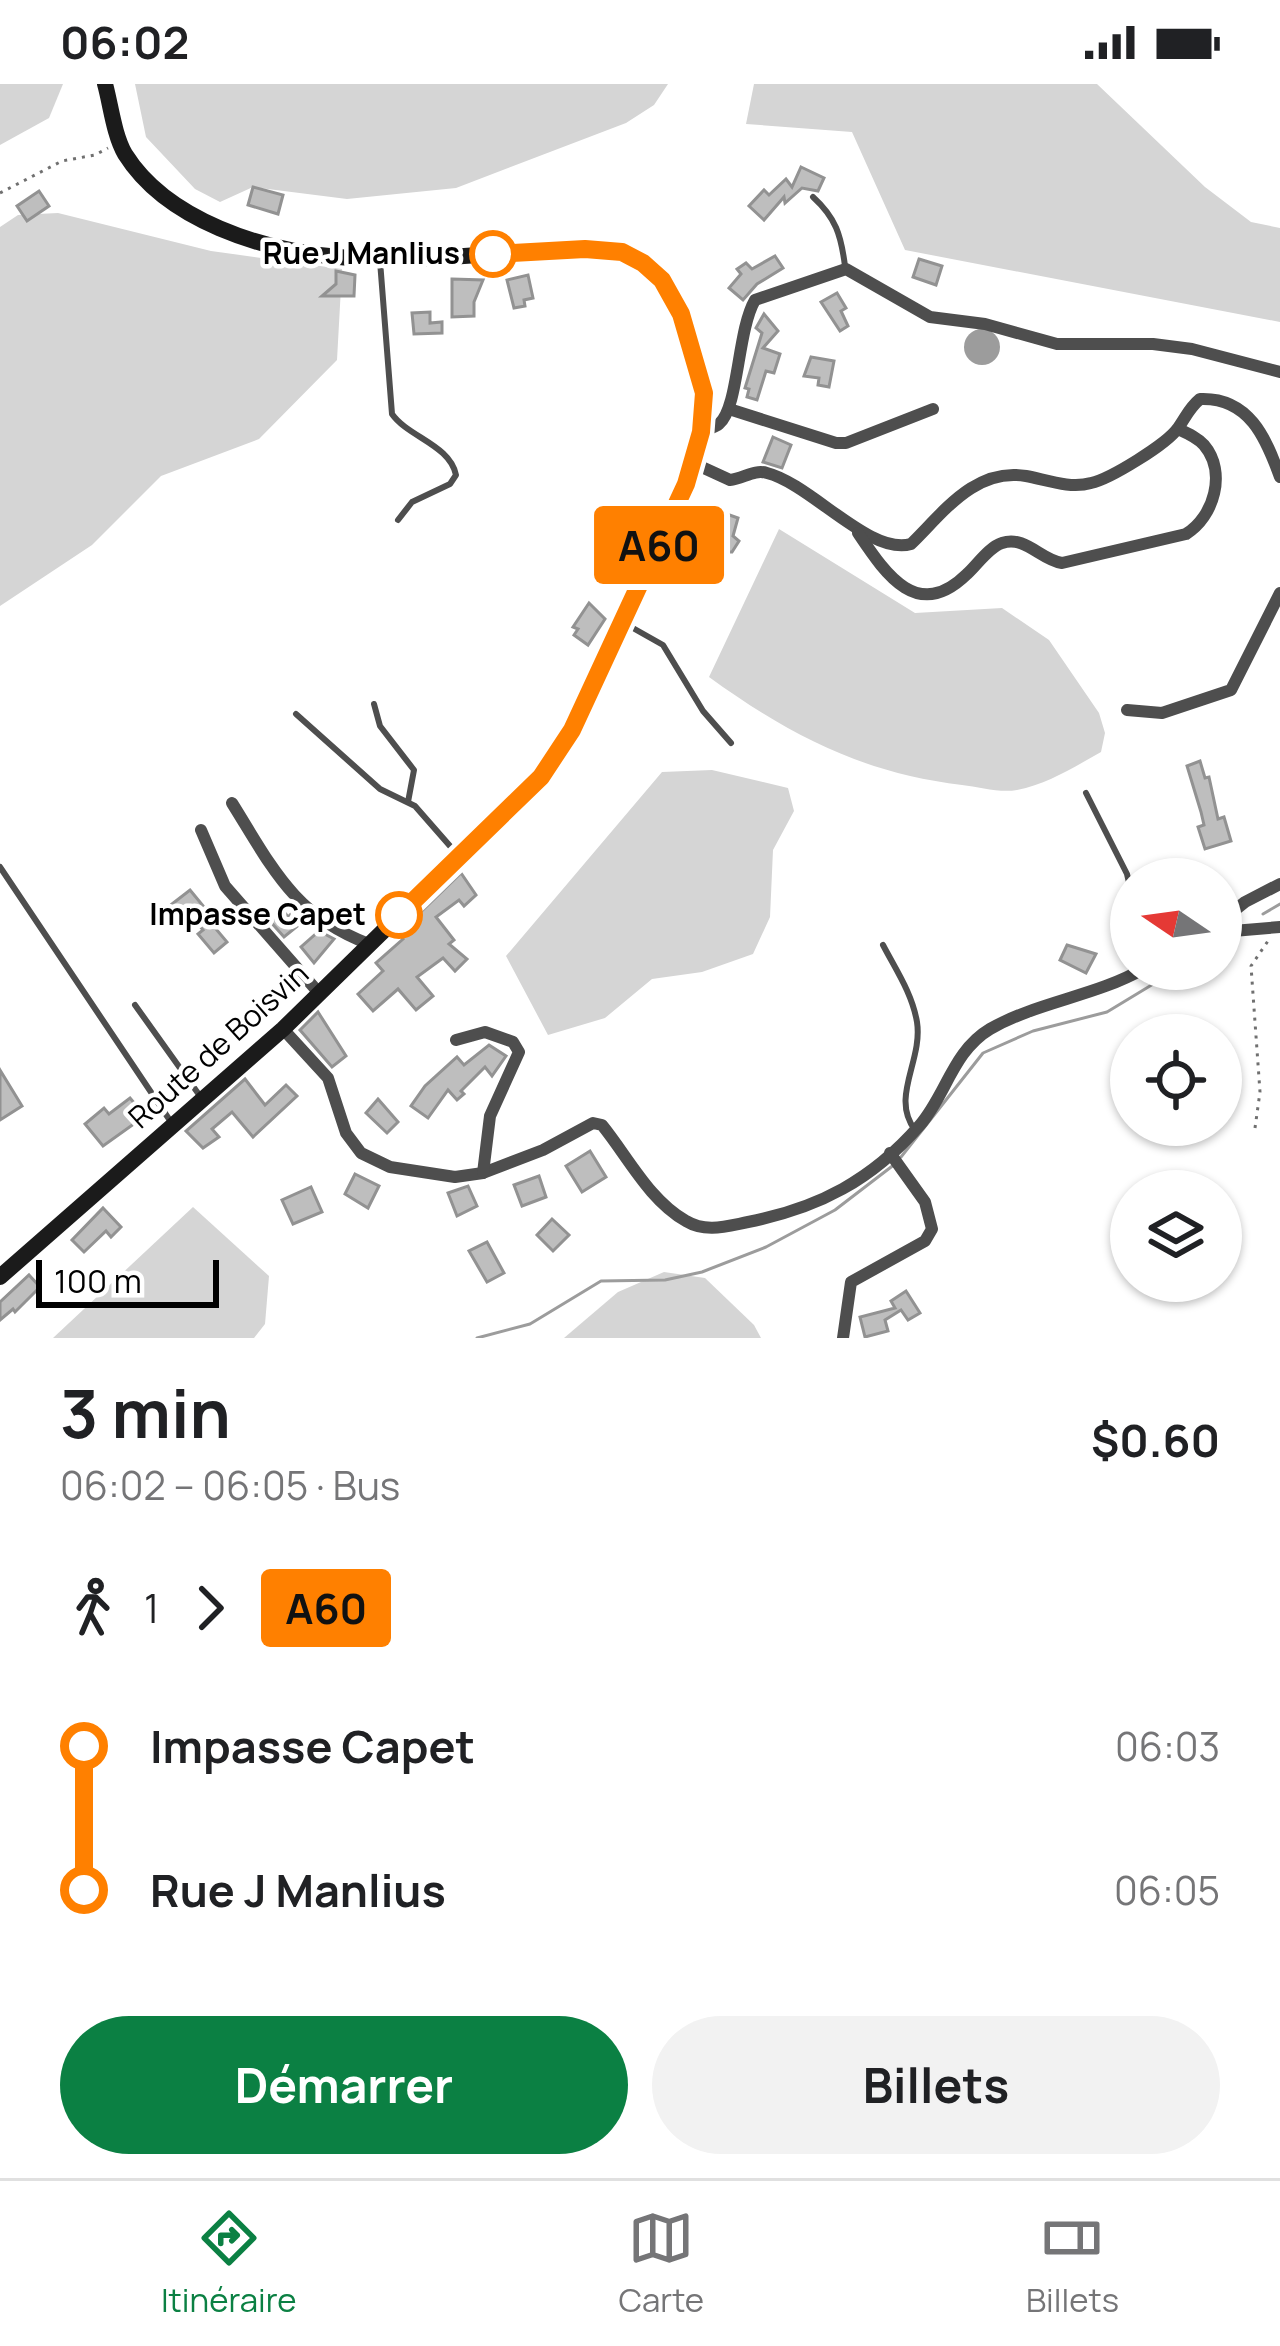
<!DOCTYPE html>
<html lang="fr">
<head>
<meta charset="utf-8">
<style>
  :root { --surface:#fff; --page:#f2f2f2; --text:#202124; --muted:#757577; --line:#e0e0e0; --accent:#0b8043 }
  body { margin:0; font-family:Manrope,sans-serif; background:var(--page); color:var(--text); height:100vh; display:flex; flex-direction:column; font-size:45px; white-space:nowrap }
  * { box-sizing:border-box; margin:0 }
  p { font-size:39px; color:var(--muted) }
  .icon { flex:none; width:66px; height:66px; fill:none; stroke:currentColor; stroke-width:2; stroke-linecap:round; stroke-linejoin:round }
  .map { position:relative; height:1254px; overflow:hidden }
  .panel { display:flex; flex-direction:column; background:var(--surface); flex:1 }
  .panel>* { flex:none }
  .badge { padding:0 24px; border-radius:9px; font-size:42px; line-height:78px }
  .needle { width:78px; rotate:283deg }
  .buttons { position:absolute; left:1110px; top:774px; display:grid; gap:24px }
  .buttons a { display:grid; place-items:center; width:132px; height:132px; border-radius:50%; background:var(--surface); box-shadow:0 3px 9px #0004; font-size:60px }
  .scale { position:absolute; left:36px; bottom:30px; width:183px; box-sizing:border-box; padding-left:12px; border:6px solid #000; border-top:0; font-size:33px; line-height:42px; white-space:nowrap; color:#000; -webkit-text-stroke:9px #fff; paint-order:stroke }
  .map>.badge { position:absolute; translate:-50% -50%; box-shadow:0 0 0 6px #fff }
  .legs { display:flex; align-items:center; gap:18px; height:132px; padding:0 60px; font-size:39px }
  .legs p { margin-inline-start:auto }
  .head { display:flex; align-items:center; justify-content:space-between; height:204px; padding:0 60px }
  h1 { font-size:66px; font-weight:700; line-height:90px }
  .primary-button { display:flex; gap:24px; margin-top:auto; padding:24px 60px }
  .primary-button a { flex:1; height:138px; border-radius:72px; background:var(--accent); color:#fff; font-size:48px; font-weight:700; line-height:138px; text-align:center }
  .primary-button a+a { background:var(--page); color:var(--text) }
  ul { padding:0 60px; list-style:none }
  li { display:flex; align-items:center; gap:42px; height:144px; font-size:45px }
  li i { display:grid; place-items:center; width:18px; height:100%; margin:0 15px; background:currentColor }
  li i::after { content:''; width:30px; height:30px; margin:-15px; border:9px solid; border-radius:50%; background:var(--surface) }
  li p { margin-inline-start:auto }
  li:first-child i { background:linear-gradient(#0000 50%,currentColor 0) }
  li:last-child i { background:linear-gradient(currentColor 50%,#0000 0) }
  .status { display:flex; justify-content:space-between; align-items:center; height:84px; padding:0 60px; background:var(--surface); direction:ltr }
  .status svg { height:33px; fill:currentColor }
  .dock { display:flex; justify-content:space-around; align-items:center; height:168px; border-top:3px solid var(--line); background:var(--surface); font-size:33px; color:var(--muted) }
  .dock a { display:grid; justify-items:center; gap:6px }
  .dock .selected { color:var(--accent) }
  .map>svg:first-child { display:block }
  .green { fill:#d5d5d5 }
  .water { fill:#9c9c9c }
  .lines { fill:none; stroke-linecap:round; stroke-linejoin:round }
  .stream { stroke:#9c9c9c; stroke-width:3 }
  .building { fill:#bebebe; stroke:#929292; stroke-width:3 }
  .path { stroke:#707070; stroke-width:3; stroke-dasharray:3 6; stroke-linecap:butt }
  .lane { stroke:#4e4e4e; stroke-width:6 }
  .street { stroke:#4e4e4e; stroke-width:12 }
  .secondary { stroke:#1b1b1b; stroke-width:16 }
  .line-1-casing { stroke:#fff; stroke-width:27 }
  .line-1 { stroke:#ff8000; stroke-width:18 }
  .stop-1-dot { fill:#fff; stroke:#ff8000; stroke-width:6 }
  .labels { text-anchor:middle; stroke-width:9; stroke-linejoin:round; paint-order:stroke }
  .stop-label { font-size:30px; font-weight:bold; fill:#000; stroke:#fff; text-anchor:end }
  .street-label { font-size:30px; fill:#000; stroke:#fff }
</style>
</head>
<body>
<div class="status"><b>06:02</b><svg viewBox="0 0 49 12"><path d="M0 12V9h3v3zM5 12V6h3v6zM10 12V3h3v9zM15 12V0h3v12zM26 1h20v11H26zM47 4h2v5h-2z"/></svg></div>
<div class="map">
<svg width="1280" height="1254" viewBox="0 0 1280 1254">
  <rect width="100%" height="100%" fill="#fff"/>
  <g class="green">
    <path d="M0 0H63L49 34 0 61Z"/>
    <path d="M135 0H668L654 21 626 39 456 104 347 115 253 103 220 118 195 105 146 53Z"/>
    <path d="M754 0H1097L1205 103 1251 138 1280 144V238L905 166 852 48 746 40Z"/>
    <path d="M58 129 211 167 342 185 337 276 259 355 161 392 92 461 0 522V143L18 131Z"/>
    <path d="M779 445 915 529 1002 524 1049 556 1099 629 1105 649 1101 668C1074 683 1048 700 1017 706 1000 709 979 703 962 701 862 689 789 651 709 593Z"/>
    <path d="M712 686 788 704 794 727 773 766 770 833 753 870 702 888 652 895 605 934 548 951 506 872 662 688Z"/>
    <path d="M193 1123 269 1192 265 1240 254 1254H53Z"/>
    <path d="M664 1188 705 1194 754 1241 761 1254H564L618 1208Z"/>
  </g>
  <circle class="water" cx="982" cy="263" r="18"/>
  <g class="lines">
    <g class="stream">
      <path d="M1263 830 1280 820"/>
      <path d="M1221 859 1232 852"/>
      <path d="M901 1073 983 969 1033 947 1107 928 1178 885"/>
      <path d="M477 1254 530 1240 601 1197 665 1196 702 1188 766 1163 835 1126 895 1080"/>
    </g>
  </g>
  <g class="building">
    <path d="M801 83 824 94 818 107 802 104 785 119 784 113 764 136 749 122 764 106 769 111 786 95 792 103Z"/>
    <path d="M253 103 283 111 278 130 248 121Z"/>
    <path d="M39 107 49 122 27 137 17 122Z"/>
    <path d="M775 172 783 184 757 200 743 216 729 204 741 190 737 185 746 179 752 185Z"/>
    <path d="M919 175 942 182 936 201 913 193Z"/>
    <path d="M336 187 355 191 354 212H322L336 200Z"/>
    <path d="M528 191 533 214 524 216 525 222 514 224 507 196Z"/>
    <path d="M452 195 483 196 474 218V232L452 233Z"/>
    <path d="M837 209 846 224 841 227 848 242 840 247 821 218Z"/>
    <path d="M430 228V239L442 238V249L414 250 412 229Z"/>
    <path d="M764 230 778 247 763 264 780 270 774 289 766 287 757 316 747 313 749 305 745 304 762 249 756 244Z"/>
    <path d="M811 273 834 277 829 303 818 301 819 294 804 292Z"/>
    <path d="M773 353 791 361 782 384 763 378Z"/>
    <path d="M710 424 738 434 733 452 739 457 732 468H722L704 487 681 466 694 448 703 455Z"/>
    <path d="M589 519 605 535 588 561 574 551 578 545 573 543Z"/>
    <path d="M1200 677 1205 694 1209 693 1218 735 1224 733 1231 757 1205 765 1198 743 1204 741 1201 728 1187 682Z"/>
    <path d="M461 789 476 811 464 822 459 816 436 833 454 856 449 860 467 875 455 887 443 874 417 893 433 912 416 926 398 905 373 927 358 910 383 887 376 879 403 855 399 849Z"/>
    <path d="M190 806 204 823 200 826 227 858 214 869 198 850 203 846 189 829 184 833 172 820Z"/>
    <path d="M282 825 288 833 292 829 300 840 284 853 268 835Z"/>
    <path d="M319 847 334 855 314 879 301 863Z"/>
    <path d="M1067 861 1096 870 1086 889 1060 876Z"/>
    <path d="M318 928 346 972 332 983 300 946Z"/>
    <path d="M489 961 506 972 492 992 485 983 461 1007 464 1010 457 1016 448 1006 428 1034 411 1022 425 1002 457 973 464 981Z"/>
    <path d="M0 986 22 1022 0 1036Z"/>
    <path d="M245 995 265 1021 286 1001 297 1012 253 1053 232 1028 212 1045 219 1053 203 1064 186 1047Z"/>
    <path d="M130 1014 145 1032 103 1062 85 1040 104 1024 109 1030Z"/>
    <path d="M378 1015 398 1038 387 1049 366 1029Z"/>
    <path d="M590 1067 606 1093 582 1108 566 1082Z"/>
    <path d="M355 1090 379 1102 368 1124 345 1110Z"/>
    <path d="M539 1092 546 1113 522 1122 514 1101Z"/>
    <path d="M468 1102 477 1122 457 1132 448 1109Z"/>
    <path d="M311 1103 322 1128 293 1140 282 1116Z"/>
    <path d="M103 1124 121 1143 111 1153 106 1147 84 1168 72 1156Z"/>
    <path d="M552 1135 569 1151 553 1167 537 1151Z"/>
    <path d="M487 1158 504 1189 487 1198 469 1167Z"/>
    <path d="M29 1191 40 1203 15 1228 13 1225 0 1236V1218Z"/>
    <path d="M906 1207 920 1229 908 1236 901 1226 885 1236 888 1247 865 1253 860 1233 895 1224 891 1217Z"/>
  </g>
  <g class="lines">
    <g class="path">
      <path d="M0 109 62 77 95 71 108 64"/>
      <path d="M1255 1044 1260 1008 1251 882 1270 854"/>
    </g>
    <g class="lane">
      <path d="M813 113C836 134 841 151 845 182"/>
      <path d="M380 177 392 330C408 353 450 361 456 391L450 400 412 418 398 436"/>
      <path d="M624 539 663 561 703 627 731 659"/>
      <path d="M374 620 380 642 414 686 408 718"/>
      <path d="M296 630 380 705 415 722 457 770"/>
      <path d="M1086 709 1127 790 1131 807"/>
      <path d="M0 783 171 1038"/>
      <path d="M1131 844 1128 874 1132 888"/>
      <path d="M883 861C896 886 912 909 917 938 923 977 890 1013 915 1046"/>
      <path d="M135 921 200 1012"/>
    </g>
    <g class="street">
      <path d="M729 325 836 359H846L933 325"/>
      <path d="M701 348C706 346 716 343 719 340 739 323 737 247 755 216L846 185 930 233 985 240 1057 260H1153L1192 265 1280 288"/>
      <path d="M693 379 730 396C743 395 754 385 767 389 811 400 870 472 911 460 943 429 975 383 1026 392 1047 396 1070 405 1091 399 1110 395 1167 360 1178 344 1186 333 1189 324 1200 315 1249 313 1266 354 1280 393"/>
      <path d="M858 449C885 489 917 539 967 490 977 481 989 463 1002 459 1025 451 1041 476 1062 479L1186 450C1214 433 1227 388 1204 361 1197 353 1187 349 1178 345"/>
      <path d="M1127 626 1162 629 1231 606 1280 509"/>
      <path d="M232 719C272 783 294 832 369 860"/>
      <path d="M201 746 225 802 319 909"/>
      <path d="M1221 837 1245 818 1280 800"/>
      <path d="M1221 848 1280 843"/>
      <path d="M283 945 328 994 346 1049 361 1069 390 1083 455 1093 483 1089 543 1066 593 1039 602 1041C628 1073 649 1116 686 1137 706 1149 727 1142 748 1138 819 1124 872 1096 920 1041 946 1011 953 967 990 945 1037 918 1096 912 1143 885"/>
      <path d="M456 956 485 948 513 958 519 968 490 1032 483 1089"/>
      <path d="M843 1254 851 1198 925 1157 932 1145 925 1118 890 1069"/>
    </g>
    <path class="secondary" d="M0 1193 283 945 541 693C577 638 602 583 628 523 658 458 709 386 704 311 702 282 688 241 673 216 662 196 645 174 621 168 583 157 533 168 494 170 444 173 390 178 339 173 264 167 167 137 125 70 114 51 111 22 105 0"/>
  </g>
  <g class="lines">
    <g class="line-1-casing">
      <path id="line-1" d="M399 831 541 693 572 646 686 400 701 348 704 309 681 230 662 196 643 179 622 168 585 165 493 170"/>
    </g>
    <use href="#line-1" class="line-1"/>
  </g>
  <g class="stop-1-dot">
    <circle cx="493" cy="170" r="21"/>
    <circle cx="399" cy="831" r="21"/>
  </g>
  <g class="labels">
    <g class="stop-label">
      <text x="460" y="180">Rue J Manlius</text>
      <text x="366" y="841">Impasse Capet</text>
    </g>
    <g class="street-label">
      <text transform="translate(219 962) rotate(-42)" y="10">Route de Boisvin</text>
    </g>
  </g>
</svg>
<div class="buttons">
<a><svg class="needle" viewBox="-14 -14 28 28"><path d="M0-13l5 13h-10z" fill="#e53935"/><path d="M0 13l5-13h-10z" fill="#757577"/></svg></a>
<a><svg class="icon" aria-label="locate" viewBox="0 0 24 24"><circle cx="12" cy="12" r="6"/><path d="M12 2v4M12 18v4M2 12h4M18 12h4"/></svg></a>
<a><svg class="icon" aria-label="layers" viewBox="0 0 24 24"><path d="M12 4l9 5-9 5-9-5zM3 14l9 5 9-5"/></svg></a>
</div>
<div class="scale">100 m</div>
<b class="badge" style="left:659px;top:461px;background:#ff8000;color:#111">A60</b>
</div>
<section class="panel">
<div class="head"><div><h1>3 min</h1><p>06:02 – 06:05 · Bus</p></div><b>$0.60</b></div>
<div class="legs"><svg class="icon" aria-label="walk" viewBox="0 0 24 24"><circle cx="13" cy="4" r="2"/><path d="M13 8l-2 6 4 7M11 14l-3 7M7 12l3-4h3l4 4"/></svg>1<svg class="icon" aria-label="forward" viewBox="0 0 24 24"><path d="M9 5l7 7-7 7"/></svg><b class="badge" style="background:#ff8000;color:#111">A60</b></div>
<ul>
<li><i style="color:#ff8000"></i><b>Impasse Capet</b><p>06:03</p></li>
<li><i style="color:#ff8000"></i><b>Rue J Manlius</b><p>06:05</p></li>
</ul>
<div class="primary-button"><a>Démarrer</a><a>Billets</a></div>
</section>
<nav class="dock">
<a class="selected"><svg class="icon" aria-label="directions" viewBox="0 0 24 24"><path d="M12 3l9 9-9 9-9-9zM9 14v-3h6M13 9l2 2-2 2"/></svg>Itinéraire</a>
<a><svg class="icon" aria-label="map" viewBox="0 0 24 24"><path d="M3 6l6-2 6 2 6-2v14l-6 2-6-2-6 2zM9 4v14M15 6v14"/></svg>Carte</a>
<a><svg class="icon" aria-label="tickets" viewBox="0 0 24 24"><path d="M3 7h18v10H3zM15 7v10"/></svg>Billets</a>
</nav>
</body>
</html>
